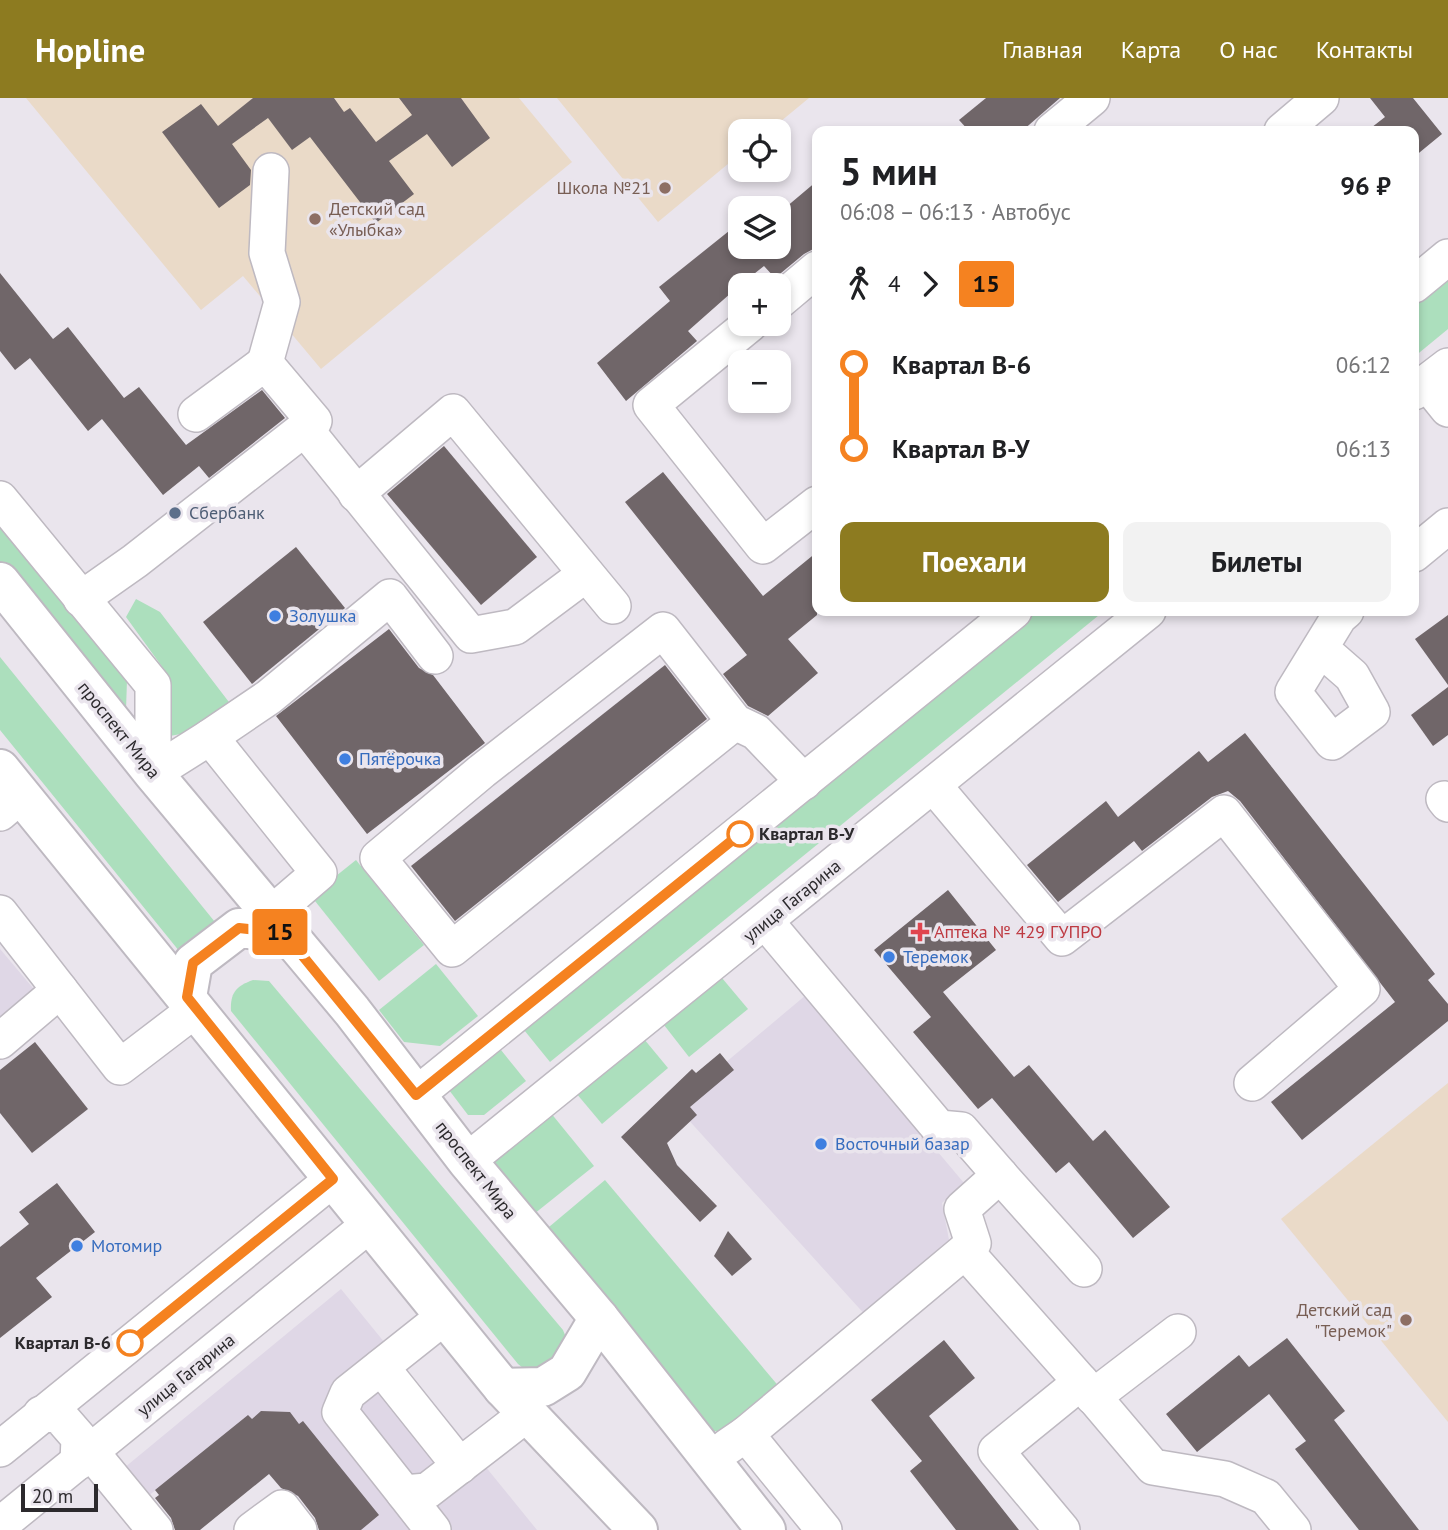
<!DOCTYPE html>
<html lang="ru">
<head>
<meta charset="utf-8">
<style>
  :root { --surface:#fff; --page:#f2f2f2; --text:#202124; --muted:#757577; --accent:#8d7b20 }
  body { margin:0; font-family:"PT Sans",sans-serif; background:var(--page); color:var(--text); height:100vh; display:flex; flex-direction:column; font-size:26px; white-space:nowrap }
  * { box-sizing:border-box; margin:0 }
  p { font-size:23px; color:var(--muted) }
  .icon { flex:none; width:38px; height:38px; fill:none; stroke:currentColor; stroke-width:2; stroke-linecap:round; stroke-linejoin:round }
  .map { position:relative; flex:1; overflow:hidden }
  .drawer { position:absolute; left:812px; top:28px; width:607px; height:490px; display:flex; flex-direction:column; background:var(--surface); border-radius:14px; box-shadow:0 4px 10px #0003 }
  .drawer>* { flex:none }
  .badge { padding:0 14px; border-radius:5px; font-size:24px; line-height:46px }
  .buttons { position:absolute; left:728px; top:21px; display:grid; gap:14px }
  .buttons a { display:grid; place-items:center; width:63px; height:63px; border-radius:14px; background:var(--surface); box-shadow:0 4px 10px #0003; font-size:35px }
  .scale { position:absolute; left:21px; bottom:18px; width:77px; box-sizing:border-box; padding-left:7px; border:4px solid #2c2a2d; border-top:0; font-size:19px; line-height:24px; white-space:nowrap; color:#2c2a2d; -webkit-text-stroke:5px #eae5ed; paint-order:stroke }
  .map>.badge { position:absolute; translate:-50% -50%; box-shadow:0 0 0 4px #fff }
  .legs { display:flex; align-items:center; gap:10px; height:77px; padding:0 28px; font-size:23px }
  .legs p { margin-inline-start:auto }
  .head { display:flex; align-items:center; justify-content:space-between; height:119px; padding:0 28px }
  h1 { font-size:38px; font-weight:600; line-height:52px }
  .primary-button { display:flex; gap:14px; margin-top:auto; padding:14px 28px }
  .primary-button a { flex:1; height:80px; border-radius:14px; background:var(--accent); color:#fff; font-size:28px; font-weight:600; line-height:80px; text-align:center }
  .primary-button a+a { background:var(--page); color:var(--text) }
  ul { padding:0 28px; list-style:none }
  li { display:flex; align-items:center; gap:24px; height:84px; font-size:26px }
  li i { display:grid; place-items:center; width:10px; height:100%; margin:0 9px; background:currentColor }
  li i::after { content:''; width:18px; height:18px; margin:-9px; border:5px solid; border-radius:50%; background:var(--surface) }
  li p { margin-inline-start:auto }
  li:first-child i { background:linear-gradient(#0000 50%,currentColor 0) }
  li:last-child i { background:linear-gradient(currentColor 50%,#0000 0) }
  header { display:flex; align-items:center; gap:42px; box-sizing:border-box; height:98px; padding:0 35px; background:var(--accent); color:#fff }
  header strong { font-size:33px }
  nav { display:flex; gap:38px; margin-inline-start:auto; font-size:24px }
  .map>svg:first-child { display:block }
  .built { fill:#dfd7e6 }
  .education { fill:#eadac8 }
  .green { fill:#acdfbd }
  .building { fill:#706669 }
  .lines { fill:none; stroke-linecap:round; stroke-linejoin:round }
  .minor-casing { stroke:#beb9c1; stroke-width:38 }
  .major-casing { stroke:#beb9c1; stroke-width:42 }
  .minor { stroke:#fff; stroke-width:35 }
  .major { stroke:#fff; stroke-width:38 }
  .line-1-casing { stroke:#fff; stroke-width:16 }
  .line-1 { stroke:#f58220; stroke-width:10 }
  .education-dot { fill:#8d6e63; stroke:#eae5ed; stroke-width:2.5 }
  .service-dot { fill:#5c6f8a; stroke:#eae5ed; stroke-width:2.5 }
  .shop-dot { fill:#3f7fe0; stroke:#eae5ed; stroke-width:2.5 }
  .stop-1-dot { fill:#fff; stroke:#f58220; stroke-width:3.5 }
  .health-dot { fill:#e0444e; stroke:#eae5ed; stroke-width:2.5 }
  .labels { text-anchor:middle; stroke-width:7; stroke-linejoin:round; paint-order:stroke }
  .education-label { font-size:18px; fill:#785e54; stroke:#eae5ed; text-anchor:end }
  .service-label { font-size:18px; fill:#4e5e75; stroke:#eae5ed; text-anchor:start }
  .shop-label { font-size:18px; fill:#366cbe; stroke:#eae5ed; text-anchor:start }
  .street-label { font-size:18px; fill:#2c2a2d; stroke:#eae5ed }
  .stop-label { font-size:18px; font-weight:bold; fill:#2c2a2d; stroke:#eae5ed; text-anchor:start }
  .health-label { font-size:18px; fill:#be3a42; stroke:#eae5ed; text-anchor:start }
</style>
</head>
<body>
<header>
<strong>Hopline</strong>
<nav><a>Главная</a><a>Карта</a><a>О нас</a><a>Контакты</a></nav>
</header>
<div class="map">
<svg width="1448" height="1432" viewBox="0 0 1448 1432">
  <rect width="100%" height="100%" fill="#eae5ed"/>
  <g class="built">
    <path d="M0 851 38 896 0 928Z"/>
    <path d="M806 897 964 1085 942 1105 950 1147 868 1220 675 1007Z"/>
    <path d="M341 1191 537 1432H338L247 1319 147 1399 124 1370Z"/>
  </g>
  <g class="education">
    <path d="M26 0H519L572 64 321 271 243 178 201 212Z"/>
    <path d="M557 0H809L769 33H740V56L658 124Z"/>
    <path d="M1448 985V1324L1281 1121Z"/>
  </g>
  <g class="green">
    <path d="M1448 172V231L1414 259V200Z"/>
    <path d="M0 407 127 582 126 612 0 476Z"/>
    <path d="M136 501 160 514 235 612 213 630 170 638 163 570 126 519Z"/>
    <path d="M1029 513H1104L550 964 520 927Z"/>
    <path d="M0 559 219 829H207L185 845 184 859 0 632Z"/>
    <path d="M356 762 424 847 379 883 311 798Z"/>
    <path d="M436 866 478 918 440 948 404 944 379 912Z"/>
    <path d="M722 880 748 911 689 959 664 927Z"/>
    <path d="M253 882 269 883 563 1232 569 1247 565 1260 528 1274 518 1266 231 913C230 895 236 888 253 882Z"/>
    <path d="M639 935 668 970 602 1026 571 989Z"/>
    <path d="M497 947 526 983 484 1017H468L449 992Z"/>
    <path d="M546 1009 594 1068 529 1120 490 1072 496 1048Z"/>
    <path d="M605 1082 781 1291 727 1333H705L543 1134Z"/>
  </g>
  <g class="building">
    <path d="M253 0H334L344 14 350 10 376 44 412 17 399 0H461L490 40 452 69 427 36 389 63 414 96 376 125 310 39 292 52 268 20 232 46 251 72 250 87 219 110 162 34 201 6 218 28Z"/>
    <path d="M986 0H1060L1022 33H969L959 22Z"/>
    <path d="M1370 0H1413L1442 36 1414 59V33H1367L1385 19Z"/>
    <path d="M817 83V149L804 156 775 180 764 168 740 187 688 233 697 243 626 303 597 265 670 203 659 189 734 129 740 137V149H779V115Z"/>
    <path d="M0 175 53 241 68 229 124 300 139 289 186 347 262 292 285 320 209 380 199 368 163 397 102 321 88 333 30 260 15 272 0 253Z"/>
    <path d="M444 348 537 459 481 507 387 396Z"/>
    <path d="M663 374 763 498 817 454V517L788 541 818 575 768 618 748 608 723 576 747 557 625 404Z"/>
    <path d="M296 449 345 510 252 586 203 524Z"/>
    <path d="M1448 517V587L1415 541Z"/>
    <path d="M389 531 419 570 433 577 485 645 367 736 276 618Z"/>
    <path d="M665 567 707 621 455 823 411 768Z"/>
    <path d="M1448 589V637L1433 648 1411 617Z"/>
    <path d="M1245 635 1435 876 1428 882 1448 906V923L1302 1042 1271 1004 1395 904 1240 703 1228 693 1212 699 1142 753 1134 743 1058 804 1027 767 1106 703 1118 719 1199 653 1208 664Z"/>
    <path d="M948 792 996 852 943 894 1014 979 1029 967 1093 1043 1105 1032 1170 1109 1133 1140 1069 1064 1056 1075 992 1000 978 1011 913 934 931 919 874 852Z"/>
    <path d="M35 944 88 1011 32 1055 0 1015V972Z"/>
    <path d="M720 955 734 972 690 1009 697 1017 667 1045 677 1067 717 1108 700 1124 621 1039 692 971 696 975Z"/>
    <path d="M57 1085 95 1134 36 1180 52 1199 0 1240V1149L29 1126 19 1114Z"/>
    <path d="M728 1133 752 1161 732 1178 714 1158Z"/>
    <path d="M1287 1240 1345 1313 1334 1322 1419 1432H1359L1295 1351 1306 1343 1269 1296 1197 1354 1166 1316 1239 1257 1249 1269Z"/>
    <path d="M944 1242 975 1280 929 1318 1019 1432H956L910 1373 922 1363 871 1302Z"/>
    <path d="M261 1313 290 1314 299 1326 303 1323 379 1417 361 1432H319L315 1420 298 1398 281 1390 269 1376 200 1432H175L171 1420 155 1400 159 1397 155 1392 248 1317 252 1321Z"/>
  </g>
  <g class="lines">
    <g class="minor-casing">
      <g id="minor">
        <path d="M1052 33 1092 0"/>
        <path d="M1282 33 1321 0"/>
        <path d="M1414 187 1448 159"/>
        <path d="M779 203 817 171"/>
        <path d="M750 226 651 307 763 448 817 406"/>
        <path d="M265 265 282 204 267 155 271 73"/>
        <path d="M1427 285 1448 311"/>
        <path d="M1414 294 1448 268"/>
        <path d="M305 331 471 537 515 529 586 476"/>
        <path d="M356 396 453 314 613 508"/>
        <path d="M0 401 153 587V675"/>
        <path d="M1414 456 1448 428"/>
        <path d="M81 501 135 463 314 323 265 265 196 316"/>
        <path d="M1320 550 1352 578 1372 614 1332 644 1293 594 1339 519 1346 513"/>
        <path d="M735 624 452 851 378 760 482 673 663 532 735 624 756 634 804 684"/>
        <path d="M210 639 269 599 390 499 435 558"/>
        <path d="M153 675 210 639 319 775 270 817"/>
        <path d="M934 688 1062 840 1224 715 1362 891 1252 985"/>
        <path d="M1444 701 1448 706"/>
        <path d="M0 715 21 697"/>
        <path d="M0 815 120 969 196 911"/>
        <path d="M0 943 60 892"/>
        <path d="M416 997 1014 513"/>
        <path d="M467 1063 1148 513"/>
        <path d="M1000 1077 1084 1171"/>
        <path d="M965 1153 1081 1284 996 1353 1062 1432"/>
        <path d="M445 1218 348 1295 340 1314 404 1395 427 1393 528 1315"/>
        <path d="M381 1269 460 1368"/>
        <path d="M1081 1284 1153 1369 1225 1381 1266 1399 1293 1432"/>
        <path d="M1093 1299 1178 1234"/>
        <path d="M41 1316 59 1317 79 1340 78 1364"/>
        <path d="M746 1336 965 1153 973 1145 962 1111 1000 1077 961 1032 939 1030 766 824"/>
        <path d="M727 1349 746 1336 824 1432"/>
        <path d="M0 1351 333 1081"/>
        <path d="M91 1354 155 1432"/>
        <path d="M404 1395 433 1432"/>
        <path d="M0 1427 370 1126"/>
        <path d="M252 1432 282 1410 299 1432"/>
      </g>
    </g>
    <g class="major-casing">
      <g id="major">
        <path d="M0 484 153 675 352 913 467 1063 599 1220 766 1432"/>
        <path d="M0 671 503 1290 638 1432"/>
        <path d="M187 899 193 865 239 830 284 835"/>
        <path d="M503 1290 543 1289 567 1274 599 1220"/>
      </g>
    </g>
    <use href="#minor" class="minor"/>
    <use href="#major" class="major"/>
  </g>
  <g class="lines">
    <g class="line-1-casing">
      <path id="line-1" d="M130 1245 333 1081 187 899 193 865 239 830 284 835 416 997 740 736"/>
    </g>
    <use href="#line-1" class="line-1"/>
  </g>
  <g class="education-dot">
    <circle cx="665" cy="90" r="7"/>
    <circle cx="315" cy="121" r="7"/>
    <circle cx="1406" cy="1222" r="7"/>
  </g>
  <circle class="service-dot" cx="175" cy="415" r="7"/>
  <g class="shop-dot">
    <circle cx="275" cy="518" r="7"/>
    <circle cx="345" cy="661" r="7"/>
    <circle cx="889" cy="859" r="7"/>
    <circle cx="821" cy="1046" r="7"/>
    <circle cx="77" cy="1148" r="7"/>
  </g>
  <g class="stop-1-dot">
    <circle cx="740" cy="736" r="12"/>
    <circle cx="130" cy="1245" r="12"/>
  </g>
  <path class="health-dot" d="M916.5 823.5h7v7h7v7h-7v7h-7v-7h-7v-7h7z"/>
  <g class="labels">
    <g class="education-label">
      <text x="651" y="96">Школа №21</text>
      <text x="329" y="117" text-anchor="start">Детский сад<tspan x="329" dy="21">«Улыбка»</tspan></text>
      <text x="1392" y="1218">Детский сад<tspan x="1392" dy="21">"Теремок"</tspan></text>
    </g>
    <g class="service-label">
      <text x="189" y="421">Сбербанк</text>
    </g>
    <g class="shop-label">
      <text x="289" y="524">Золушка</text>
      <text x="359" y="667">Пятёрочка</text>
      <text x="903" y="865">Теремок</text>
      <text x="835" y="1052">Восточный базар</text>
      <text x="91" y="1154">Мотомир</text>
    </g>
    <g class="street-label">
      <text transform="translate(119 632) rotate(51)" y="6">проспект Мира</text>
      <text transform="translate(792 803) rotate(-39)" y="6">улица Гагарина</text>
      <text transform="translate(476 1072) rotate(52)" y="6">проспект Мира</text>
      <text transform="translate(186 1277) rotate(-39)" y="6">улица Гагарина</text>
    </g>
    <g class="stop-label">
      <text x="759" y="742">Квартал В-У</text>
      <text x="111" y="1251" text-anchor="end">Квартал В-6</text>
    </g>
    <g class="health-label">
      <text x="934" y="840">Аптека № 429 ГУПРО</text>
    </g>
  </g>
</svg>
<div class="buttons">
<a><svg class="icon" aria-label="locate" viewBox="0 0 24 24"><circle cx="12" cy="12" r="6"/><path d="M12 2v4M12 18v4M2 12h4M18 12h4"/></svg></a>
<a><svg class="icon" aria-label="layers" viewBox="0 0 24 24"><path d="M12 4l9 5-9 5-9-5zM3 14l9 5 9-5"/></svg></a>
<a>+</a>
<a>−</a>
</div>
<div class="scale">20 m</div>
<b class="badge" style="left:280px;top:834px;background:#f58220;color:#111">15</b>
<section class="drawer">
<div class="head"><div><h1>5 мин</h1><p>06:08 – 06:13 · Автобус</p></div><b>96 ₽</b></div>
<div class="legs"><svg class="icon" aria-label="walk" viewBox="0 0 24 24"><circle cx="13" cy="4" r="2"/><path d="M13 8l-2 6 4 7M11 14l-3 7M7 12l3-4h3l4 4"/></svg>4<svg class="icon" aria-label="forward" viewBox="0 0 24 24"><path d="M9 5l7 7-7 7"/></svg><b class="badge" style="background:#f58220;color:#111">15</b></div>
<ul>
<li><i style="color:#f58220"></i><b>Квартал В-6</b><p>06:12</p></li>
<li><i style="color:#f58220"></i><b>Квартал В-У</b><p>06:13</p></li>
</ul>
<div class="primary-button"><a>Поехали</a><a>Билеты</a></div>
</section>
</div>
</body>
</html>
